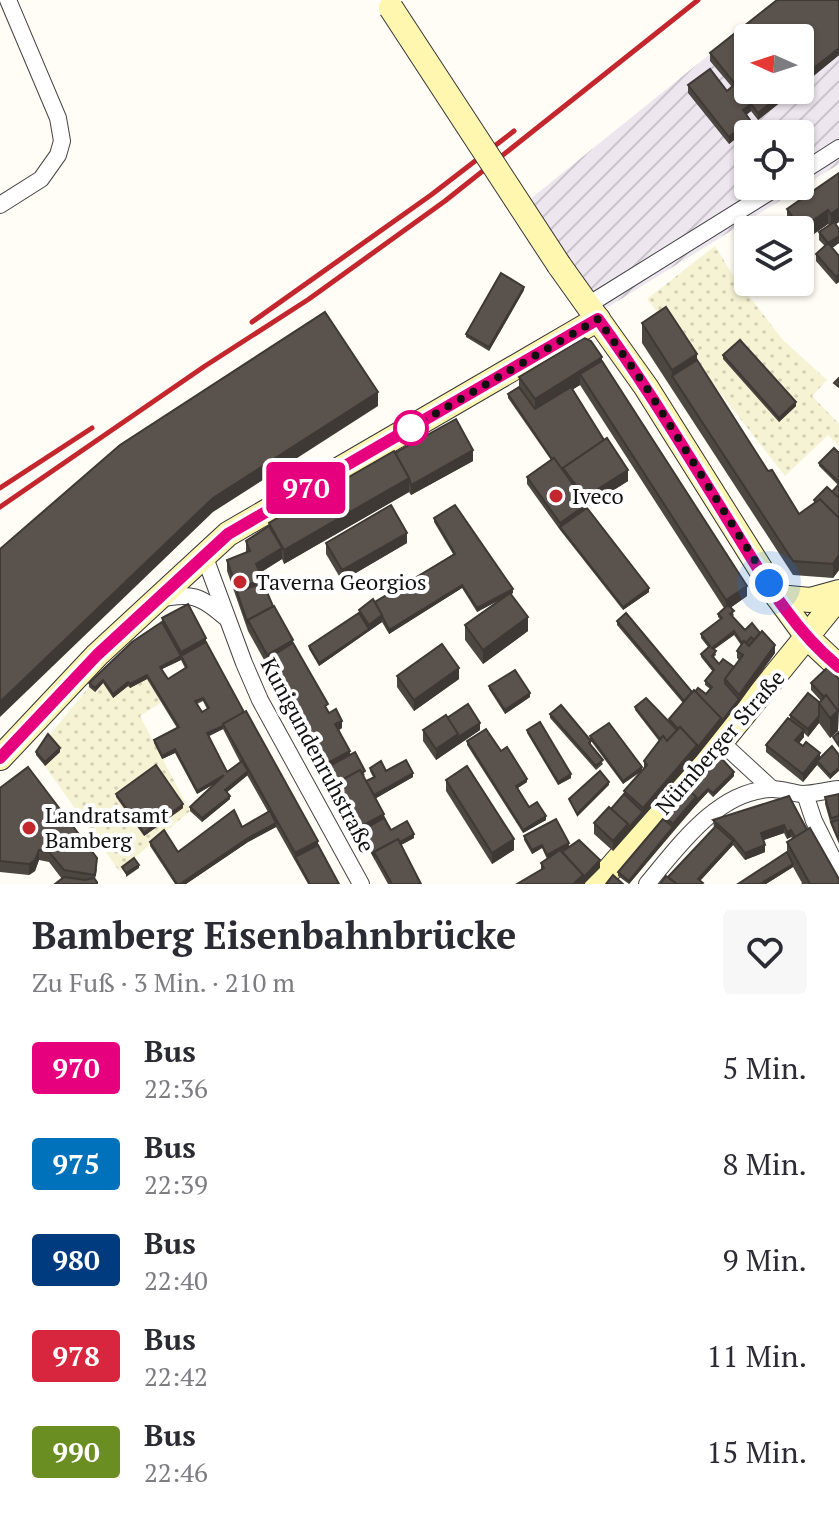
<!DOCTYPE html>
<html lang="de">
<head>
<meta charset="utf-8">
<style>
  :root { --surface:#fff; --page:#f7f7f7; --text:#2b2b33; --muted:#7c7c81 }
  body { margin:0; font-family:"PT Serif",serif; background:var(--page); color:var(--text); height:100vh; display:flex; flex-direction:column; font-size:30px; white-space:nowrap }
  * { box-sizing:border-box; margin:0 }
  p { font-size:26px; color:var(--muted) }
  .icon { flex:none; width:44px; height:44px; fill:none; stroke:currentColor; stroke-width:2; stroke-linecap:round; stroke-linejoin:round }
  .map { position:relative; height:884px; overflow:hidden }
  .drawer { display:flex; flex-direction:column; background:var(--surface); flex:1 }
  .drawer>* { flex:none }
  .badge { padding:0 16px; border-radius:6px; font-size:28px; line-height:52px }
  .needle { width:52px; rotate:273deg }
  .fabs { position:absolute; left:734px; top:24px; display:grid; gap:16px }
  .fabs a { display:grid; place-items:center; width:80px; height:80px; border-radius:8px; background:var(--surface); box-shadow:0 2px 6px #0004; font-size:40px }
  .you { position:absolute; width:40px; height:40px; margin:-20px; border:6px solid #fff; border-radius:50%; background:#1a73e8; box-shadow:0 0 0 12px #1a73e833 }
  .map>.badge { position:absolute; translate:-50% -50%; box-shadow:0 0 0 4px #fff }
  .round { display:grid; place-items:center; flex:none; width:84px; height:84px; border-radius:8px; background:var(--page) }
  .overview { display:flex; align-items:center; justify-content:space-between; height:136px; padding:0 32px }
  h1 { font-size:38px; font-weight:700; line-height:60px }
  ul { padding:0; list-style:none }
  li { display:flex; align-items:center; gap:24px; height:96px; padding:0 32px }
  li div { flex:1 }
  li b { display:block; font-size:30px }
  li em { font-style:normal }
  li .badge { min-width:88px; font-weight:700; text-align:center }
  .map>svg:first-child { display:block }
  .industrial { fill:url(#industrial-furrows); fill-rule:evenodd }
  .farmland { fill:url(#farmland-dots) }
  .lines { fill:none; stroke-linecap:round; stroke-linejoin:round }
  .street-casing { stroke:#444; stroke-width:18 }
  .secondary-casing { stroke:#333; stroke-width:26 }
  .street { stroke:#fff; stroke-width:16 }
  .secondary { stroke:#fff6b0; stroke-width:24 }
  .rail { stroke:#c4262e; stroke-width:5 }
  .secondary-bridge-casing { stroke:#333; stroke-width:26; stroke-linecap:butt }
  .secondary-bridge { stroke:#fff6b0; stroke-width:24 }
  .wall { fill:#4d4742; fill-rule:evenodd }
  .shaded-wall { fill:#3f3936 }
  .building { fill:#5a524d; stroke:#3f3936; stroke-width:2; fill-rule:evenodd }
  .line-casing { stroke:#fff; stroke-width:18 }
  .line { stroke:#e6007e; stroke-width:12 }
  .walk { stroke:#111; stroke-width:8; stroke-dasharray:0 14.4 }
  .stop-dot { fill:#fff; stroke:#e6007e; stroke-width:4 }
  .poi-dot { fill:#c4262e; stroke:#fff; stroke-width:3 }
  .labels { text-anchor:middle; stroke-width:8; stroke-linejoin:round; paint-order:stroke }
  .poi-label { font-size:22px; fill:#111; stroke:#fff; text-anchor:start }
  .street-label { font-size:22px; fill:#111; stroke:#fff }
</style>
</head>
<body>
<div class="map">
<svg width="839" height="884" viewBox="0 0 839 884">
  <defs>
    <pattern id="industrial-furrows" width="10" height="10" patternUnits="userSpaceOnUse" patternTransform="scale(2)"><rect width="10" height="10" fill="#eee6ef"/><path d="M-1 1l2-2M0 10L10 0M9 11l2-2" fill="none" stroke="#cbc4cc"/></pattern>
    <pattern id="farmland-dots" width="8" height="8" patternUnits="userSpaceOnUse" patternTransform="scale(2)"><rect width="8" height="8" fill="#f6f3d4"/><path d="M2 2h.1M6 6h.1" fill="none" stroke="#d2cfb5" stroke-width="1.8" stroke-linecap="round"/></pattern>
  </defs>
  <rect width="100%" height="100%" fill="#fffdf5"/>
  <path class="industrial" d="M777 0H839V164L592 317 519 208ZM748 38H800V90H748ZM748 134H800V186H748Z"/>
  <g class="farmland">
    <path d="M715 246 734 277 783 340 827 380 812 396 839 424V446L828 435 785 476 647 299Z"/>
    <path d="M147 679 162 702 140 716 190 811 119 871 45 766 60 752 48 737 89 687 95 692 103 683 113 698 128 686 130 687Z"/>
  </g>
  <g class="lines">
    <g class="street-casing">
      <g id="street">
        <path d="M800 173 839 148"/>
        <path d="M0 205 41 179 58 155 62 141 58 118 8 0"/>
        <path d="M588 305 779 186"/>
        <path d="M204 555 244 663 260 700 361 884"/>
        <path d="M160 599C191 592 201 596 225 617"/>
        <path d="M721 742 772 789"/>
        <path d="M805 794 814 821 839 871"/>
        <path d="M647 884C678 847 718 790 772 789 782 789 792 793 802 794 814 794 827 790 839 789"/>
      </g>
    </g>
    <g class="secondary-casing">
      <g id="secondary">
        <path d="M559 265 646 387 778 597 808 638 839 667"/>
        <path d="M778 597 810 600 839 592"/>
        <path d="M0 758 97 655 228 534 598 319"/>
        <path d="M597 884 721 742 839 597"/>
      </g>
    </g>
    <use href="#street" class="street"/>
    <use href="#secondary" class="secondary"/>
    <g class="rail">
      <path d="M252 322 431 195 514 131"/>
      <path d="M0 488 92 428"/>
      <path d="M0 507 205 366 309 299 445 201 698 0"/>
    </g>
    <g class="secondary-bridge-casing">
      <path id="secondary-bridge" d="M391 8 559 265"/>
    </g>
    <use href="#secondary-bridge" class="secondary-bridge"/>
  </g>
  <g class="wall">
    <path d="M777 0H839V55L800 87V38H748V90H796L758 120 751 111 746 115 750 120V127L729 144 688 93V85L710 69 727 91 732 87 710 61V53Z"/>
    <path d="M839 173 836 225 839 243 832 248 839 256V282L836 284 816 261V254L825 246 819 240V232L829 225 828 224 801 243 800 230H792L787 223V209Z"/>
    <path d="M524 290 489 351 466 337V334Z"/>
    <path d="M642 323 697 360 768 471 799 514 814 503V500L832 492 838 485 819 466V463L839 453V570L833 578 793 575 642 343Z"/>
    <path d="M723 355 796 406 779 422 723 359Z"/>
    <path d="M602 361 747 596 730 608 734 615 732 617 745 630 775 653 739 703 697 756 613 851 594 834V823L611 809 624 794V791L644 769V761L659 741 635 710V707L669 723V719L683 703 617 625V621L692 692 706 694 710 689 705 685V681L713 672 701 657V654L708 647 701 638V634L720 619 718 617V614L724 608 580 385 573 389 628 481 587 507V508L649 592 623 610 560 530 527 484V477L551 460 508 398V394L519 387V377ZM734 635 741 645 737 651V658L739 660 734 667 719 664 714 657 716 655 714 649Z"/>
    <path d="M395 453 473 461 411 495 409 492 284 564 282 559 260 573 273 606 328 711 342 728 339 730 350 755 365 775 363 776 366 781 373 777 370 771V768L413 777 376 798 391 830 414 838 401 845 421 884H388L248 631 227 571V560L246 553V541L269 526V523Z"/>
    <path d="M434 518 513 593 511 594 528 631 483 664 465 640V625L504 597 477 612 462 588 389 634 382 622 319 666 309 649V646L359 613V610L375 602 453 554 434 522Z"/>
    <path d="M326 543H407L342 581 326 554Z"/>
    <path d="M162 618 206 642 339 884H308L276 827 248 842 186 884H175L150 846V842L178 852 242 827 268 812 247 775 227 792 230 799 202 822 190 811V807L214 784 197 794 175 753 162 759 154 743V740L177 728 147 679 130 688 128 686 113 698 103 683 95 692 89 687V683L162 622ZM181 660 185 668 168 679 162 669ZM203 701 207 709 202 712 197 704ZM223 729 240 762 227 772 209 736Z"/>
    <path d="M397 676 459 679 414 711 397 687Z"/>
    <path d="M839 679 838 731 830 738 819 723 808 737 804 733V737L799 743 820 758 839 755V771L830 779 817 765 803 782 766 752V745L790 720V715L821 701 811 690V683Z"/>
    <path d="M489 686 530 697 505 714 489 689Z"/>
    <path d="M550 714 590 740V736L642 767 623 784 591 741V745L603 764 596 770 550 718Z"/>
    <path d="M447 718 480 730 436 760 423 741V730Z"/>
    <path d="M527 730 571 778 558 785 527 733Z"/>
    <path d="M467 741 501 751 527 782 518 788 529 807 546 820 523 833 467 745Z"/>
    <path d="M36 752H60L45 766 36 755Z"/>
    <path d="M734 776 713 797 708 792 696 805 629 884 618 876V872L663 819V815L688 790Z"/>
    <path d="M446 780 514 850 492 864 446 791Z"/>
    <path d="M0 788 97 869 95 879 97 882 62 879 49 862 39 860 35 871 29 875 0 872Z"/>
    <path d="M116 794 183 808 144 836 116 797Z"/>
    <path d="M839 794V844L831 825 825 804V797Z"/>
    <path d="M789 796 839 884H801L802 883 793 867 766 884H738L787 852V842L792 838 791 837 787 839 784 833 763 840 765 852 745 860 733 845 700 881 703 884 668 877 714 828 713 820Z"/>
    <path d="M524 836 569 847 561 851 600 868 541 869V863L547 859 542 848 532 854 524 840Z"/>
  </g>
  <g class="shaded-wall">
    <path d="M839 48V55L800 87V79Z"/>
    <path d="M787 90H796L758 120V113Z"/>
    <path d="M751 104V111L743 118V110Z"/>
    <path d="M750 120V127L729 144V137Z"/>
    <path d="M839 208V222L831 228V214Z"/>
    <path d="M828 210V224L801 243V229Z"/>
    <path d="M839 236V243L828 251V243Z"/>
    <path d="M839 274V282L836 284V277Z"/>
    <path d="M524 287V290L489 351V347Z"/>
    <path d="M697 354V374L672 376V370Z"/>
    <path d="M602 357V371L580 374V385L535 413V399Z"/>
    <path d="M378 392V406L213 512 0 717V702L213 498Z"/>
    <path d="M796 402V406L779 422V418Z"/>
    <path d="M473 450V461L411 495V485Z"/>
    <path d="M628 470V481L587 507V512L560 527V523L585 506V497Z"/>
    <path d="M409 478V492L284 564V550Z"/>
    <path d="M407 533V543L342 581V570Z"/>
    <path d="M282 548V559L256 575V564Z"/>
    <path d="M839 555V570L833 578V564Z"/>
    <path d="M263 579V590L237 592V589Z"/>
    <path d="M462 585V588L389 634V630Z"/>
    <path d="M747 586V596L726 611V600Z"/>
    <path d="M649 588V592L623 610V607Z"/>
    <path d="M513 589V593L477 612V608Z"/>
    <path d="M382 615V622L319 666V663L369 629V625Z"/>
    <path d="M528 617V631L483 664V650Z"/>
    <path d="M734 631V635L712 651V648Z"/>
    <path d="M206 638V646L181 656V660L160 670V667L181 656V652Z"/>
    <path d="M293 640V651L267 659V655Z"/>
    <path d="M775 645V653L739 703V695Z"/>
    <path d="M459 668V679L414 711V700Z"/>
    <path d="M147 675V679L130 688V684Z"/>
    <path d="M103 680V683L95 692V688Z"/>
    <path d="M128 682V686L113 698V694Z"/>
    <path d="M530 693V697L505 714V710Z"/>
    <path d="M739 699V703L721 726V722Z"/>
    <path d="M839 708 838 731 830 738V718Z"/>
    <path d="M819 716V723L808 737V729Z"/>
    <path d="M721 718V726L697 756 613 851V841L628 824 643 812V808Z"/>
    <path d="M342 721V728L335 732V724Z"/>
    <path d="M480 723V730L436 760V749L458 734Z"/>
    <path d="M223 726V729L207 737V733Z"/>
    <path d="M804 730V737L795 748V740Z"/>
    <path d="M60 748V752L45 766V762Z"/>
    <path d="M175 749V753L162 759V756Z"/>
    <path d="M350 751V759L326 768V772V764Z"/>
    <path d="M820 753V760L817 761V765L803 782V774Z"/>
    <path d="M642 767V771L623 784V781Z"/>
    <path d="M838 767V771L830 779V775Z"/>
    <path d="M248 771V775L225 794V790Z"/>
    <path d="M734 772V776L713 797V793Z"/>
    <path d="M413 773V777L373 800V796Z"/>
    <path d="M571 774V778L558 785V782Z"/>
    <path d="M224 775V778L197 794V791Z"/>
    <path d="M527 779V782L516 789V786Z"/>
    <path d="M609 782V785L577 817V814Z"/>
    <path d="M708 789V792L696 805 673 831 629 884V881L673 827V824L696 797Z"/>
    <path d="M230 796V799L202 822V818Z"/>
    <path d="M183 804V808L144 836V833Z"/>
    <path d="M384 814V821L360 831V834V827Z"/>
    <path d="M546 816V820L523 833V830Z"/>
    <path d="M276 823V827L248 842 186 884H180L248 838Z"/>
    <path d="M784 825V833L761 841V833Z"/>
    <path d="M791 830V837L787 839V832Z"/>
    <path d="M414 834V838L377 858 376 855Z"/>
    <path d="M514 839V850L492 864V853Z"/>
    <path d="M318 841V848L295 857V853Z"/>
    <path d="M733 841V845L698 883V879Z"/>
    <path d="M569 843V847L547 859V855Z"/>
    <path d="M542 845V848L532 854V850Z"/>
    <path d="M765 845V852L745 860V853Z"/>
    <path d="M39 850V860L35 871 29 875V864Z"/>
    <path d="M600 860V868L584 884H573Z"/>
    <path d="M793 864V867L766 884H760Z"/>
    <path d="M139 865V868L126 877V873Z"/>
  </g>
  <g class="building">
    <path d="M777 0H839V48L800 79V38H748V90H787L758 113 751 104 743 110 750 120 729 137 688 85 710 69 727 91 735 84 710 53Z"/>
    <path d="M839 173V208L831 214 828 210 801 229 787 209Z"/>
    <path d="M834 222 839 229V236L828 243 819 232Z"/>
    <path d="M828 243 839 256V274L836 277 816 254Z"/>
    <path d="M501 273 524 287 489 347 466 334Z"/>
    <path d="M666 307 697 354 672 370 642 323Z"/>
    <path d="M325 312 378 392 213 498 0 702V549L120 445Z"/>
    <path d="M584 338 591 341 602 357 535 399 519 377Z"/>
    <path d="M740 340 796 402 779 418 723 355Z"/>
    <path d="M697 360 768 471 772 470 799 514 820 499 839 518V555L833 564 793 561 672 376Z"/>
    <path d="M602 361 747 586 726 600 580 374Z"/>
    <path d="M839 378V387L834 383Z"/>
    <path d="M519 387 535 409 571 387 604 440 563 468V472L554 458 552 459 508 394Z"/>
    <path d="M456 419 473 450 411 485 409 478 395 453Z"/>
    <path d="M607 438 628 470 585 497 563 468Z"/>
    <path d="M834 448 839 453V482L819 463Z"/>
    <path d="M394 451 409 478 284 550 269 523Z"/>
    <path d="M554 458 587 504 560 523 527 477Z"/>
    <path d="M839 484V498L832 492Z"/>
    <path d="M827 487 839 498V518L820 499 816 502 814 500Z"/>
    <path d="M391 505 407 533 342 570 326 543Z"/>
    <path d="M455 505 513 589 477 608 462 585 389 630 375 602 455 554 434 518Z"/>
    <path d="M587 508 649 588 623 607 560 527Z"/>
    <path d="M269 526 282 548 256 564 263 579 237 589 227 560 250 551 246 541Z"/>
    <path d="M263 583 273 606 248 620V624L237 592Z"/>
    <path d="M510 593 528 617 483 650 465 625Z"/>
    <path d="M373 599 382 615 369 625 359 610Z"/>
    <path d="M188 604 206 638 181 652 162 618Z"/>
    <path d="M728 605 734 611 730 614 745 630 752 623 760 633 754 640 751 637 746 643 744 641 742 643 734 631 712 648 716 651 712 656 719 664 723 659 734 667 725 679V683L739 699 721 722V718L695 692 698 688 706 694 712 687 705 681 714 670 701 654 710 646 701 634 722 618 718 614Z"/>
    <path d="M274 606 293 640 267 655 248 620Z"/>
    <path d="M359 613 369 629 319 663 309 646Z"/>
    <path d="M626 613 692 692 684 701 617 621Z"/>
    <path d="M162 622 181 656 160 667 168 679 187 667 181 656 206 642 244 712 223 724V726L207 733 227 772 242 761 248 771 225 790 230 796 202 818 190 807 224 775 197 791 175 749 162 756 154 740 179 727 147 675 130 684 128 682 113 694 103 680 95 688 89 683 132 642ZM203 698 209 708 202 712 195 701Z"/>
    <path d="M762 631 775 645 739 695 725 679 743 655 737 651 744 641 749 646Z"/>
    <path d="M293 643 328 704 325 706 329 713 336 709 342 721 335 724 350 751 326 764 267 659Z"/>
    <path d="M442 644 459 668 414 700 397 676Z"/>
    <path d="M828 667 839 679V708L837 710 826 695 824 697 811 683Z"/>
    <path d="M515 670 530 693 505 710 489 686Z"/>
    <path d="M694 690 721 718 697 748V745L680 727 678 729 669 719Z"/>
    <path d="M808 693 819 702V716L808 729 790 715Z"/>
    <path d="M826 695 838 711 830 718 819 703Z"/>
    <path d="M646 698 677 730 667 741 663 736 660 739 635 707Z"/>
    <path d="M468 704 480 723 458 737V734L447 718Z"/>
    <path d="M561 705 591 741 589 743 603 760 596 766 550 714Z"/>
    <path d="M246 711 318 841 295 853 223 724Z"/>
    <path d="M446 715 458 734 436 749 423 730Z"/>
    <path d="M788 718 804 730 795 740 803 746 806 742 820 753 803 774 766 745Z"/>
    <path d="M540 722 571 774 558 782 527 730Z"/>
    <path d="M609 723 642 767 623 781 590 736Z"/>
    <path d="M680 727 697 745 643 808 624 791 647 765 644 761 663 736 667 741Z"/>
    <path d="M486 729 501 751 507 747 527 779 516 786 529 807 537 802 546 816 523 830 467 741Z"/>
    <path d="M839 732V746L833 737Z"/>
    <path d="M48 734 60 748 45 762 36 752Z"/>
    <path d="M832 746 839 755V768L830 775 817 761Z"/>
    <path d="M355 752 365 771 362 773 360 770 336 783V787L326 768Z"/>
    <path d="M721 758 734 772 713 793 708 789 696 801V797L688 790Z"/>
    <path d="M406 760 413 773 374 795 366 781 375 777 370 768 381 761 386 771Z"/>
    <path d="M156 765 183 804 144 833 116 794Z"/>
    <path d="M467 766 514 839 492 853 446 780Z"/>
    <path d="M28 767 97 858 95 875 64 870 49 852 39 850 35 860 29 864 0 861V788Z"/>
    <path d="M360 770 384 814 360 827 336 783Z"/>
    <path d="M600 771 609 782 577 814 569 799Z"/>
    <path d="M687 789 696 797 673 824 663 815Z"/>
    <path d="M624 794 643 812 628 828V824L611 809Z"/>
    <path d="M839 794V816L831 818 825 797Z"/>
    <path d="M789 796 807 830 795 837 791 830 787 832 784 825 761 833 765 845 745 853 733 838 713 820Z"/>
    <path d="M609 807 628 824 613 841 594 823Z"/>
    <path d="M234 810 242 827 270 811 276 823 248 838 180 884H177L150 842 164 830 178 852Z"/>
    <path d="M384 818 391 830 407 821 414 834 400 842 398 839 374 852V856L360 831Z"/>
    <path d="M556 819 569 843 547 855 542 845 532 850 524 836Z"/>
    <path d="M663 819 673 827 629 881 618 872Z"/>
    <path d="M839 820V840L831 822Z"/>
    <path d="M716 826 733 841 698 879 703 883 702 884H677L668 877Z"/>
    <path d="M810 828 839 879V884H810L787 842Z"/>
    <path d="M398 839 421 884H392L374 852Z"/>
    <path d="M579 840 600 860 583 878V875L562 852Z"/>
    <path d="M318 845 339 884H310L295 857Z"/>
    <path d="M560 850 583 875 573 884H517L544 868 541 863Z"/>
    <path d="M787 852 793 864 760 884H738Z"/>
    <path d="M134 858 139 865 126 873 122 867Z"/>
    <path d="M613 875 623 884H606Z"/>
    <path d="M666 876 677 884H660Z"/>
    <path d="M64 877 85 880 94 878 97 882V884H55Z"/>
  </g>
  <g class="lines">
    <g class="line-casing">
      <path id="line" d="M0 758 97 655 228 534 598 319C644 382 684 449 725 515 758 568 790 628 839 667"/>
    </g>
    <use href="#line" class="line"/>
    <path class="walk" d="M411 428 598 319 646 387 769 583"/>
  </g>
  <circle class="stop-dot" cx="411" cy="428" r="16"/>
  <g class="poi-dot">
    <circle cx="556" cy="496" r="8"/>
    <circle cx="240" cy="582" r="8"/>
    <circle cx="29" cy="828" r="8"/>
  </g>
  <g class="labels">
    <g class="poi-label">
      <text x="572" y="504">Iveco</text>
      <text x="256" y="590">Taverna Georgios</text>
      <text x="45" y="823">Landratsamt<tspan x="45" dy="25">Bamberg</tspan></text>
    </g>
    <g class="street-label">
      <text transform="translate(720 742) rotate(-49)" y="8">Nürnberger Straße</text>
      <text transform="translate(318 755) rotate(62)" y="8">Kunigundenruhstraße</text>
    </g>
  </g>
</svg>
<div class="fabs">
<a><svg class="needle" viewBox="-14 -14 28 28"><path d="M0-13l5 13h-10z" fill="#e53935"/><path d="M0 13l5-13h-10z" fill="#7c7c81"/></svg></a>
<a><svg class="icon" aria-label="locate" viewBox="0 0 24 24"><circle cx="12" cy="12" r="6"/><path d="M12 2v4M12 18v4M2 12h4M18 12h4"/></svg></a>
<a><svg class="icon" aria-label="layers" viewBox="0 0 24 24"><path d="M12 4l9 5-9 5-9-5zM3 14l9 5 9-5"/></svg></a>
</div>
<div class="you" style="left:769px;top:583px"></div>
<b class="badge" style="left:306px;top:488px;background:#e6007e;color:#fff">970</b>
</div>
<section class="drawer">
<div class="overview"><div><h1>Bamberg Eisenbahnbrücke</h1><p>Zu Fuß · 3 Min. · 210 m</p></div><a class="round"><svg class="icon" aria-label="heart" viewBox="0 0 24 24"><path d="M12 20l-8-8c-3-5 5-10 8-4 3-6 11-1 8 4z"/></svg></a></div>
<ul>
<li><span class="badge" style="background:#e6007e;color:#fff">970</span><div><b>Bus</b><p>22:36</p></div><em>5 Min.</em></li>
<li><span class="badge" style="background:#0072bc;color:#fff">975</span><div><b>Bus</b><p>22:39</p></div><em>8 Min.</em></li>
<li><span class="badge" style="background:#003b80;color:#fff">980</span><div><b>Bus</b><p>22:40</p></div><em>9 Min.</em></li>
<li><span class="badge" style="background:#d7263d;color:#fff">978</span><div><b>Bus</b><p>22:42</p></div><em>11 Min.</em></li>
<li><span class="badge" style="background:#6b8e23;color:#fff">990</span><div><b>Bus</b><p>22:46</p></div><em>15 Min.</em></li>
</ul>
</section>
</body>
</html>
